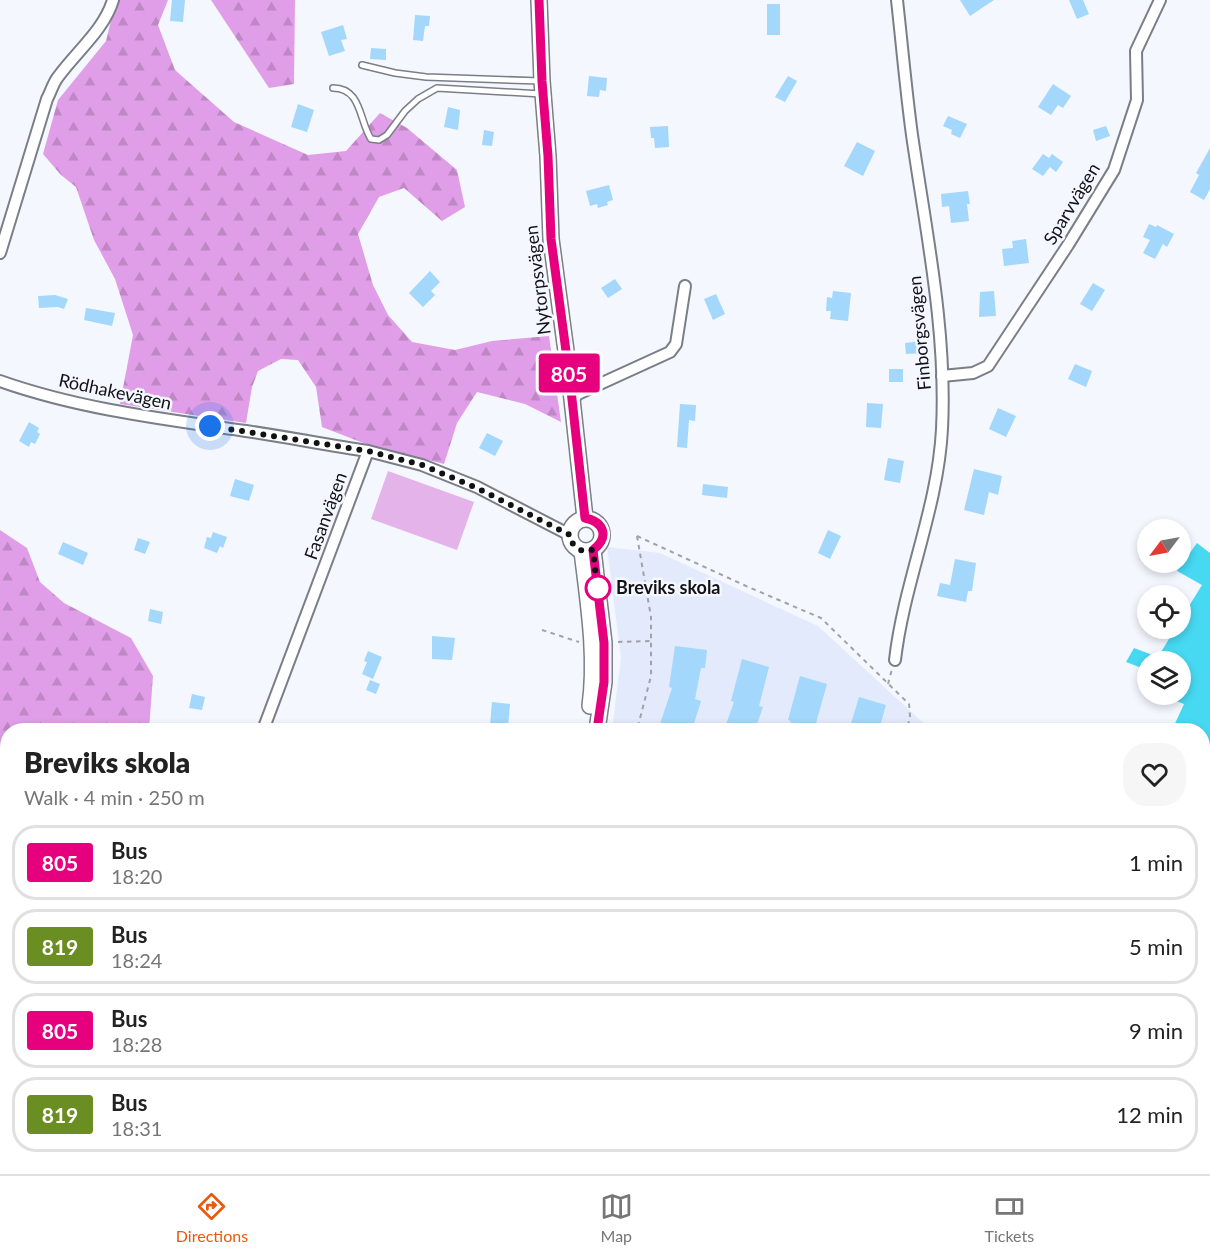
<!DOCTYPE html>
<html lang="en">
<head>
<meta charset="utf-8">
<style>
  :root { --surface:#fff; --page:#f6f6f6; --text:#222; --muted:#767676; --line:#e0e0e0; --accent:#ea580c }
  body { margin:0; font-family:Lato,sans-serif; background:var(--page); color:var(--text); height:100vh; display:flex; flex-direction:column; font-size:22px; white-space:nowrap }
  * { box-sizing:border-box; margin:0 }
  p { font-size:20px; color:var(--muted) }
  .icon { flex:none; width:33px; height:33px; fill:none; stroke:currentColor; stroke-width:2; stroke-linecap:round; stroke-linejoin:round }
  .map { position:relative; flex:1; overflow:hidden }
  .panel { position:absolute; left:0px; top:723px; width:1210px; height:452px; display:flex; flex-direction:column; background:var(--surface); border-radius:24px 24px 0 0; box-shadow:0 3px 9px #0003 }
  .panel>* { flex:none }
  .badge { padding:0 12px; border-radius:4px; font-size:21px; line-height:39px }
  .needle { width:39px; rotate:238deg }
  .buttons { position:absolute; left:1137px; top:519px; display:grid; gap:12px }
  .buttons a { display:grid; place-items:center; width:54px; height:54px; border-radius:50%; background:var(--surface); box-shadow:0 3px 9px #0003; font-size:30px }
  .you { position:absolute; width:30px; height:30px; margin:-15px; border:4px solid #fff; border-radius:50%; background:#1a73e8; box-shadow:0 0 0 9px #1a73e833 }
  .map>.badge { position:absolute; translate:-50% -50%; box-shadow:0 0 0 3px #fff }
  .round { display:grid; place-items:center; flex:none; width:63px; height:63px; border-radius:24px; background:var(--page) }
  .head { display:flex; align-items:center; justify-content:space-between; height:102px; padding:0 24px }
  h1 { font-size:28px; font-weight:800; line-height:45px }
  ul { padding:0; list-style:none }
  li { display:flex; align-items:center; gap:18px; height:75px; margin:0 12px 9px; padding:0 12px; border:3px solid var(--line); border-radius:24px }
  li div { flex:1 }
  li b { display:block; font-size:22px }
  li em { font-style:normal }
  li .badge { min-width:66px; font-weight:700; text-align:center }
  .tab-bar { display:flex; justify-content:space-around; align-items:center; height:84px; border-top:2px solid var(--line); background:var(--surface); font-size:16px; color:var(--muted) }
  .tab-bar a { display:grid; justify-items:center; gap:3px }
  .tab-bar .on { color:var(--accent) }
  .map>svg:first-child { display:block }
  .built { fill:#e3eafc }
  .forest { fill:url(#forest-firs) }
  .pitch { fill:#e4b3e9 }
  .water { fill:#47d9f2 }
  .building { fill:#a3d7fc }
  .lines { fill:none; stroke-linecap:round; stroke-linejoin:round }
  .lane-casing { stroke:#7a7e87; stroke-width:8 }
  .street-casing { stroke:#7a7e87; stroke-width:14 }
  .secondary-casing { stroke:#7a7e87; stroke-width:18 }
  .path { stroke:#a0a2a8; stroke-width:2; stroke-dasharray:4.5 4.5; stroke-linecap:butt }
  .lane { stroke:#fff; stroke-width:5 }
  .street { stroke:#fff; stroke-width:10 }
  .secondary { stroke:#fff; stroke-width:15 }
  .line-casing { stroke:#fff; stroke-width:14 }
  .line { stroke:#e6007e; stroke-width:9 }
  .walk { stroke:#101215; stroke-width:6; stroke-dasharray:0 10.8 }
  .stop-dot { fill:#fff; stroke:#e6007e; stroke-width:3 }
  .labels { text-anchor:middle; stroke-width:5; stroke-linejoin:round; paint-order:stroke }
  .street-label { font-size:18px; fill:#101215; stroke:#f4f7fe }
  .stop-label { font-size:18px; font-weight:bold; fill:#101215; stroke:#f4f7fe; text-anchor:start }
</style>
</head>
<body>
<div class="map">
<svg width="1210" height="1174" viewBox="0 0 1210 1174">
  <defs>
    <pattern id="forest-firs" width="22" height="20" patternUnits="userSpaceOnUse" patternTransform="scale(1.5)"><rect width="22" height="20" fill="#e19ee8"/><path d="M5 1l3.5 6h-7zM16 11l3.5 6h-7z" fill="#c087c6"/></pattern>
  </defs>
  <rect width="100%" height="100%" fill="#f4f7fe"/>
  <path class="built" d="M607 547 660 553 818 626 931 730H612L621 658Z"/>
  <g class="forest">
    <path d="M116 0H168L158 25 175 70 234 122 308 155 346 151 380 113 407 128 457 170 465 207 442 221 404 188 379 197 358 234 373 285 388 315 412 342 455 350 492 341 549 336 561 422 525 404 477 392 457 423 444 464 371 446 322 427 316 387 298 360 281 359 258 371 252 387 246 423 120 404 133 335 115 279 94 240 76 187 61 175 43 154 58 100 106 41Z"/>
    <path d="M211 0H295L294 84 269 88Z"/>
    <path d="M0 530 27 548 40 582 64 603 131 638 153 676 149 730H8L7 824 0 820Z"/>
  </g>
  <path class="pitch" d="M388 471 474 502 457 550 371 519Z"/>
  <path class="water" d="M1197 543 1210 553V1174H957L958 1167H1203V730H1172L1184 704 1161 695 1180 694V662H1148L1147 670 1126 662 1134 648 1158 657 1175 629 1180 628 1181 619 1202 585 1177 571Z"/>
  <g class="building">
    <path d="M172 0H185L183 22 170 21Z"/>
    <path d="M960 0H994L970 16Z"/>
    <path d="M1069 0H1083L1089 14 1077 19Z"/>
    <rect x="767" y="4" width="13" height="31"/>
    <path d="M415 15 430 16 429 26H425L423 41 413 40Z"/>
    <path d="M343 25 347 39 341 40 345 51 329 56 321 32Z"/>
    <path d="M371 48 386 49V60L370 59Z"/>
    <path d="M589 76 607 78 606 91 600 90 599 97 587 96Z"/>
    <path d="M788 76 797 81 785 102 775 97Z"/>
    <path d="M1053 84 1071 96 1063 108 1058 105 1051 115 1038 107Z"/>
    <path d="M298 104 314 110 307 132 291 127Z"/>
    <path d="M448 107 460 110 458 130 444 127Z"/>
    <path d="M948 116 967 124 960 138 951 134 952 130 943 126Z"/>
    <path d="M668 126 669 147 655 148 654 138H651L650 127Z"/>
    <path d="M1106 126 1110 136 1096 141 1093 130Z"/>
    <path d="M484 130 494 132 492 146 482 145Z"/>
    <path d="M857 142 875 151 863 176 844 166Z"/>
    <path d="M1210 148V189L1204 200 1190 192 1199 175 1196 173Z"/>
    <path d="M1043 154 1049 158 1052 154 1063 162 1056 172 1050 167 1043 176 1032 169Z"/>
    <path d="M609 185 613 200 607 202 608 205 598 208 597 204 590 206 586 191Z"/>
    <path d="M968 191 970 204H967L969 221 951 223 949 206 942 207 941 194Z"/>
    <path d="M1149 224 1156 227 1157 225 1174 234 1167 247 1163 244 1155 259 1143 253 1150 240 1143 237Z"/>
    <path d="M1026 239 1029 263 1004 266 1002 249 1013 248 1012 241Z"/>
    <path d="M430 271 440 282 431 291 435 295 423 307 409 293Z"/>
    <path d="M615 279 622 289 608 298 601 288Z"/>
    <path d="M1093 283 1105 290 1092 311 1080 304Z"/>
    <path d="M833 291 851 293 848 321 830 319 831 311H826L827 297 832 298Z"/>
    <path d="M994 291 996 316 979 317 980 292Z"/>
    <path d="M716 294 725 314 713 320 704 299Z"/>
    <path d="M55 295 68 299 64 309 58 307 39 308 38 296Z"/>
    <path d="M86 308 115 313 112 326 84 320Z"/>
    <path d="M923 341 924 353 906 354 905 343Z"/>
    <path d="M1075 364 1092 371 1086 387 1068 379Z"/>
    <rect x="889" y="369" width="14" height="13"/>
    <path d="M867 403 883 404 881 428 866 427Z"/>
    <path d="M680 404 696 405 695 421 689 420 687 448 677 447Z"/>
    <path d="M998 408 1016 416 1006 437 989 429Z"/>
    <path d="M29 422 39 428 37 432 40 434 35 444 31 442 29 447 19 441Z"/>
    <path d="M487 433 503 441 495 456 479 448Z"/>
    <path d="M888 458 904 461 900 483 884 480Z"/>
    <path d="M974 469 1002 476 998 495 989 492 984 515 964 510Z"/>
    <path d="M235 479 254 485 249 501 230 496Z"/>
    <path d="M703 484 728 487 727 498 702 495Z"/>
    <path d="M828 530 841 536 830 559 818 553Z"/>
    <path d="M213 532 227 537 223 548 220 546 217 553 204 548 207 537 211 538Z"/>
    <path d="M138 538 150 542 145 554 134 550Z"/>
    <path d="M63 542 88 553 83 565 58 554Z"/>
    <path d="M955 559 976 563 972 591H968L966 602 937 596 940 583 950 585Z"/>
    <path d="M150 609 163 612 161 624 148 621Z"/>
    <path d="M432 636 455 638 452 660 432 659Z"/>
    <path d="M675 646 707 650 705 668H701L695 699 701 701 692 730H658L672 688 669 687Z"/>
    <path d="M368 651 382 657 373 679 362 674 367 662 364 661Z"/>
    <path d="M742 659 769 667 759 706 763 707 755 730H724L734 702 731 701Z"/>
    <path d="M800 676 827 684 814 730H788L791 721 788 720Z"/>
    <path d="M370 680 380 684 376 694 366 690Z"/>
    <path d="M192 694 205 697 202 710 189 708Z"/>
    <path d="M859 697 886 705 879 730H849Z"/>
    <path d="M492 702 510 704 508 727 490 725Z"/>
  </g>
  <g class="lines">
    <g class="lane-casing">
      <g id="lane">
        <path d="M362 65 395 73 426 77 540 81"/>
        <path d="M333 88C362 88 359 121 371 139L379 140 387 135 405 111 418 99 437 88 541 94"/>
        <path d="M0 1061 8 1066"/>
        <path d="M191 1167 204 1174"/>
      </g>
    </g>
    <g class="street-casing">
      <g id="street">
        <path d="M0 253 47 99C51 92 53 83 58 77 76 52 104 30 113 0"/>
        <path d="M942 376 973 373 988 366 1068 245 1114 170 1137 100 1136 51 1160 0"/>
        <path d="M0 381C79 409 163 419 246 431 287 437 327 445 368 451"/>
        <path d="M572 400 578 394 670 352 676 344 685 286"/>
        <path d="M895 660C904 582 938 508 942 429 947 331 926 232 912 135 906 91 902 45 897 0"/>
        <path d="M263 730 368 451 422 465 477 487 570 535"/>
        <path d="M37 1174 42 1167"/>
        <path d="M815 1174 816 1167"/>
      </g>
    </g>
    <g class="secondary-casing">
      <g id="secondary">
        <path d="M539 0 542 81 548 156 551 239 570 381 585 518"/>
        <circle cx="586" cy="535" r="16"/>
        <path d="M593 550 604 643V682L597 730"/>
        <path d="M582 551C588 602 597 655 590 706"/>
        <path d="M435 1174 437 1167"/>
      </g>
    </g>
    <g class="path">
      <path d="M637 536 746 586 821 618 909 704 910 716 907 730"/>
      <path d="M637 536 651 617V676L637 730"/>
      <path d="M542 630 579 642"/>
      <path d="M618 642 651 641"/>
      <path d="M888 684 892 669"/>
      <path d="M1203 778 1210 779"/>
      <path d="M855 1167 889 1174"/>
    </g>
    <use href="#lane" class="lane"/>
    <use href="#street" class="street"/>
    <use href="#secondary" class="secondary"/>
  </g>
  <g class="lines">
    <g class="line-casing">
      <path id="line" d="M539 0 542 81 548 156 551 239 570 381 585 518C604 522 610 537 593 550L604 643V682L597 730"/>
    </g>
    <use href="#line" class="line"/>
    <path class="walk" d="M210 426 368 451 422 465 477 488 570 535 572 543 582 551 593 550 598 596V588"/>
  </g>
  <circle class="stop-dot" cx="598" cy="588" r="12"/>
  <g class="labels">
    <g class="street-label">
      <text transform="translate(1072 204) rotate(-59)" y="6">Sparvvägen</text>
      <text transform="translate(538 280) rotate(-97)" y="6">Nytorpsvägen</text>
      <text transform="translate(920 333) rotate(-95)" y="6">Finborgsvägen</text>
      <text transform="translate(115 392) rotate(12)" y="6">Rödhakevägen</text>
      <text transform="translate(326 516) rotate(-70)" y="6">Fasanvägen</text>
    </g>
    <g class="stop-label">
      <text x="616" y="594">Breviks skola</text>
    </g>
  </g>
</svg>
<div class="buttons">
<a><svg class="needle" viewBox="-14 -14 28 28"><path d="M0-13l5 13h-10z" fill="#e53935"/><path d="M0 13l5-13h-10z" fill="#767676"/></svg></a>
<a><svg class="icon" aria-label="locate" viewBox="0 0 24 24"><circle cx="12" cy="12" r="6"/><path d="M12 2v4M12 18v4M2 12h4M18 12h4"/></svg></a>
<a><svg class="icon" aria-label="layers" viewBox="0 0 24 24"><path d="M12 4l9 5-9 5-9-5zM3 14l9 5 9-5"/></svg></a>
</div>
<div class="you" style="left:210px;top:426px"></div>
<b class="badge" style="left:569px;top:373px;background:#e6007e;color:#fff">805</b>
<section class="panel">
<div class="head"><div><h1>Breviks skola</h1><p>Walk · 4 min · 250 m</p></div><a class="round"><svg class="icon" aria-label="heart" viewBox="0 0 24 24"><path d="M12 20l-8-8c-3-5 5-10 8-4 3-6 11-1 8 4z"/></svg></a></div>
<ul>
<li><span class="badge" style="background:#e6007e;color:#fff">805</span><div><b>Bus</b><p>18:20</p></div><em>1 min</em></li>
<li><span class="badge" style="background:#6b8e23;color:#fff">819</span><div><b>Bus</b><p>18:24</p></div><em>5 min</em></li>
<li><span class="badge" style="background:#e6007e;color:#fff">805</span><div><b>Bus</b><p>18:28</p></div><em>9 min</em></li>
<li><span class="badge" style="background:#6b8e23;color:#fff">819</span><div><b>Bus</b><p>18:31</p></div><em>12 min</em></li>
</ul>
</section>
</div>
<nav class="tab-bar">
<a class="on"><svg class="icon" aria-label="directions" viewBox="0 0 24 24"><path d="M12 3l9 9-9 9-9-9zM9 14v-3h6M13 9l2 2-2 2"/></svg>Directions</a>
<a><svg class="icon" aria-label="map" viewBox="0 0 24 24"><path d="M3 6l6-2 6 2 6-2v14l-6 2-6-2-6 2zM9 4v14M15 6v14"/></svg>Map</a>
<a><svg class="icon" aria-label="tickets" viewBox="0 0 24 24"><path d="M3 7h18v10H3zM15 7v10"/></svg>Tickets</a>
</nav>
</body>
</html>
